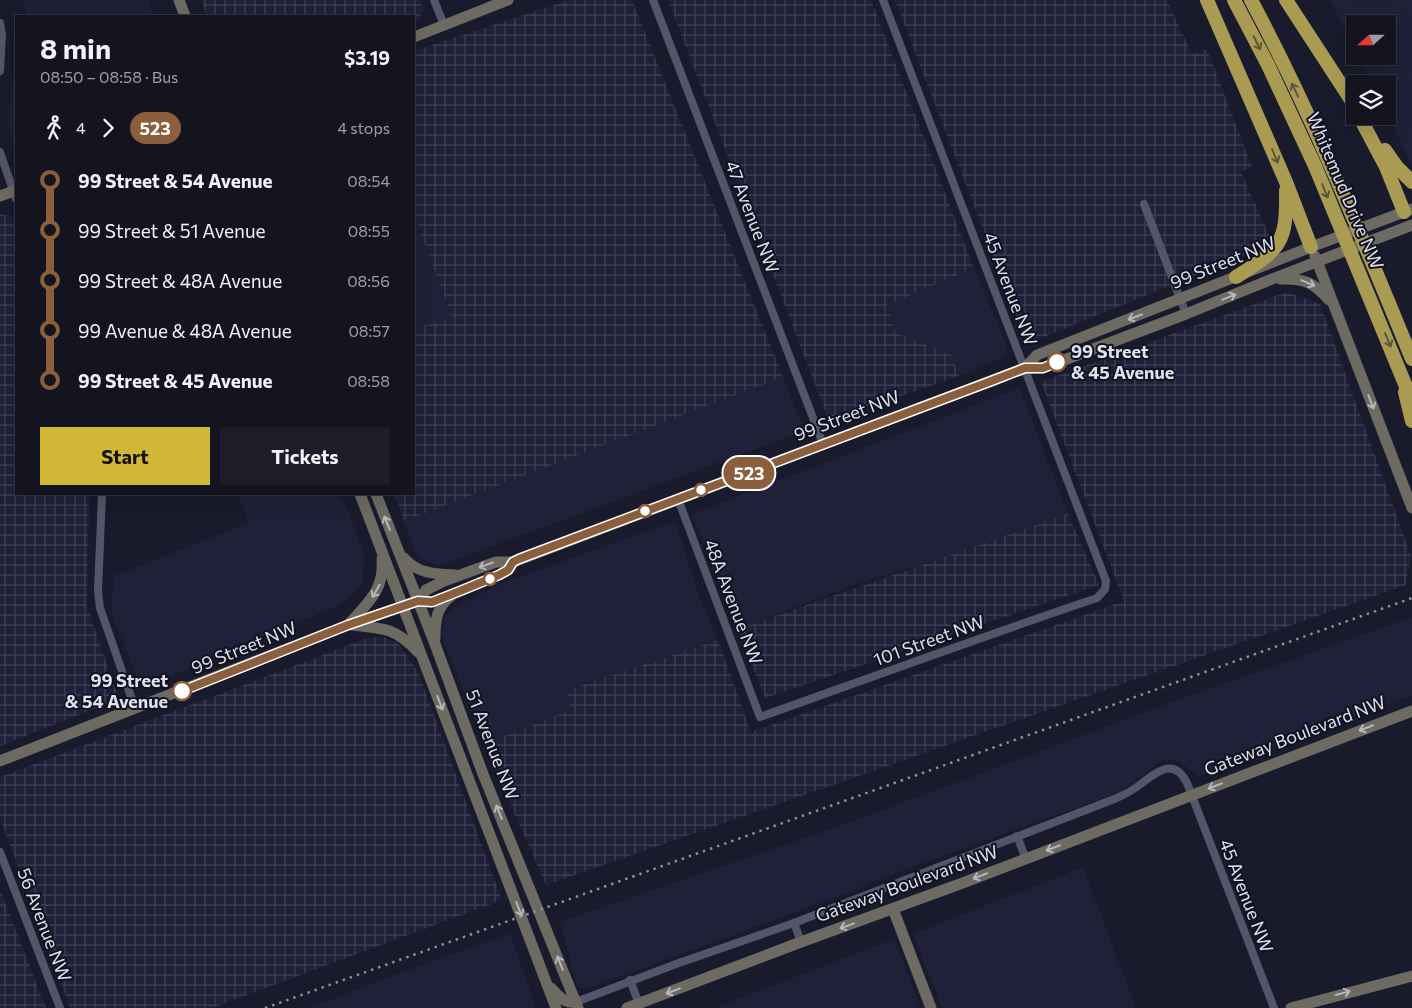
<!DOCTYPE html>
<html lang="en">
<head>
<meta charset="utf-8">
<style>
  :root { --surface:#131420; --page:#1c1d29; --text:#f1f3f6; --muted:#9d9ea5; --line:#32333e; --accent:#d1b736 }
  body { margin:0; font-family:Commissioner,sans-serif; background:var(--page); color:var(--text); height:100vh; display:flex; flex-direction:column; font-size:19px; white-space:nowrap }
  * { box-sizing:border-box; margin:0 }
  p { font-size:16px; color:var(--muted) }
  .icon { flex:none; width:28px; height:28px; fill:none; stroke:currentColor; stroke-width:2; stroke-linecap:round; stroke-linejoin:round }
  .map { position:relative; flex:1; overflow:hidden }
  .side { position:absolute; left:15px; top:15px; width:400px; height:480px; display:flex; flex-direction:column; background:var(--surface); border-radius:0px; box-shadow:0 5px 20px #0002,0 0 0 1px var(--line) }
  .side>* { flex:none }
  .badge { padding:0 10px; border-radius:16px; font-size:18px; line-height:32px }
  .needle { width:32px; rotate:249deg }
  .fabs { position:absolute; left:1346px; top:15px; display:grid; gap:10px }
  .fabs a { display:grid; place-items:center; width:50px; height:50px; border-radius:0px; background:var(--surface); box-shadow:0 5px 20px #0002,0 0 0 1px var(--line); font-size:25px }
  .map>.badge { position:absolute; translate:-50% -50%; box-shadow:0 0 0 2px #fff }
  .legs { display:flex; align-items:center; gap:8px; height:55px; padding:0 25px; font-size:16px }
  .legs p { margin-inline-start:auto }
  .head { display:flex; align-items:center; justify-content:space-between; height:85px; padding:0 25px }
  h1 { font-size:28px; font-weight:700; line-height:38px }
  .cta { display:flex; gap:10px; margin-top:auto; padding:10px 25px }
  .cta a { flex:1; height:58px; border-radius:0px; background:var(--accent); color:#111; font-size:20px; font-weight:700; line-height:58px; text-align:center }
  .cta a+a { background:var(--page); color:var(--text) }
  ul { padding:0 25px; list-style:none }
  li { display:flex; align-items:center; gap:18px; height:50px; font-size:19px }
  li i { display:grid; place-items:center; width:8px; height:100%; margin:0 6px; background:currentColor }
  li i::after { content:''; width:12px; height:12px; margin:-6px; border:4px solid; border-radius:50%; background:var(--surface) }
  li p { margin-inline-start:auto }
  li:first-child i { background:linear-gradient(#0000 50%,currentColor 0) }
  li:last-child i { background:linear-gradient(currentColor 50%,#0000 0) }
  .map>svg:first-child { display:block }
  .built { fill:#202138 }
  .industrial { fill:url(#industrial-grid) }
  .lines { fill:none; stroke-linecap:round; stroke-linejoin:round }
  .street { stroke:#535569; stroke-width:8 }
  .secondary { stroke:#6d6a62; stroke-width:11 }
  .highway { stroke:#aa9b53; stroke-width:14 }
  .rail { stroke:#8d8e9c; stroke-width:2.5; stroke-dasharray:2.5 5; stroke-linecap:butt }
  .oneway { stroke:#5d563a }
  .oneway2 { stroke:#b8b7bc }
  .line-1-casing { stroke:#fff; stroke-width:11 }
  .line-1 { stroke:#8b5e3c; stroke-width:8 }
  .stop-1-dot { fill:#fff; stroke:#8b5e3c; stroke-width:2.5 }
  .labels { text-anchor:middle; stroke-width:4; stroke-linejoin:round; paint-order:stroke }
  .street-label { font-size:18px; fill:#e0e1ed; stroke:#101121 }
  .stop-label { font-size:18px; font-weight:bold; fill:#e0e1ed; stroke:#101121; text-anchor:start }
</style>
</head>
<body>
<div class="map">
<svg width="1412" height="1008" viewBox="0 0 1412 1008">
  <defs>
    <pattern id="industrial-grid" width="8" height="8" patternUnits="userSpaceOnUse" patternTransform="scale(1.25)"><rect width="8" height="8" fill="#202138"/><path d="M0 4h8M4 0v8" fill="none" stroke="#404155"/></pattern>
  </defs>
  <rect width="100%" height="100%" fill="#191a2b"/>
  <g class="built">
    <path d="M24 0H148L154 16H26Z"/>
    <path d="M1330 0H1412V166L1388 116V84H1372L1358 56H1388V24H1355V50Z"/>
    <path d="M16 52V155L8 124Z"/>
    <path d="M414 215 452 317 414 329Z"/>
    <path d="M974 268 1007 346 1003 358 959 376 951 355 896 333 887 304Z"/>
    <path d="M783 377 804 431 439 566 418 558 404 521 680 412Z"/>
    <path d="M1016 389H1020L1068 514 949 556 853 585 738 629 692 514Z"/>
    <path d="M238 494H341L364 552 363 582 346 602 142 689 112 615 113 576 249 523Z"/>
    <path d="M675 521 699 596 718 640 567 690 571 710 484 744 442 637 444 618 455 607 505 582Z"/>
    <path d="M1412 617V695L1197 777 1181 762 1171 759 1161 760 1133 783 1112 795 868 883 858 889 587 989 580 988 576 984 560 922 845 824 1169 703Z"/>
    <path d="M1083 867 1136 1008H942L913 934Z"/>
    <path d="M510 933 536 1008H309L397 974Z"/>
    <path d="M894 939 921 1008H714Z"/>
  </g>
  <g class="industrial">
    <path d="M201 0H420L424 10 417 20 414 22V16H207Z"/>
    <path d="M569 0H632L783 377 404 521 394 494H414V329L452 317 414 215V51Z"/>
    <path d="M668 0H871L974 268 887 305 896 333 951 355 959 376 829 421Z"/>
    <path d="M895 0H1167L1192 54 1207 49 1252 167 1241 172 1270 237 1264 247 1027 344Z"/>
    <path d="M0 214 13 217 16 226V494H89L87 606 119 699 0 746Z"/>
    <path d="M1287 292 1320 304 1411 555 1406 585 546 885 484 744 570 710 567 690 718 640 751 732 1124 601 1041 382Z"/>
    <path d="M1068 514 1099 585 765 698 738 629Z"/>
    <path d="M370 637H384L399 644 418 672 502 900 212 1008H70L0 818V777Z"/>
    <path d="M0 890 46 1008H0Z"/>
  </g>
  <g class="lines">
    <g class="street">
      <path d="M434 0 444 25"/>
      <path d="M653 0 823 444"/>
      <path d="M0 23 2 35 0 71"/>
      <path d="M0 152 16 199"/>
      <path d="M1144 204 1186 314"/>
      <path d="M102 494 98 591 100 608 131 697 138 708"/>
      <path d="M678 499 760 717C872 677 984 636 1097 598L1105 589 1106 581 883 0"/>
      <path d="M1017 836 1026 859"/>
      <path d="M0 852 60 1008"/>
      <path d="M794 923 801 942"/>
      <path d="M630 980 639 1004"/>
      <path d="M576 1002 676 964 794 923 1117 798C1123 795 1130 792 1135 788 1152 777 1172 753 1187 783L1274 1008"/>
    </g>
    <g class="secondary">
      <path d="M179 0 185 16"/>
      <path d="M414 37 508 0"/>
      <path d="M0 196 16 190"/>
      <path d="M1315 256 1412 508"/>
      <path d="M1280 279C1303 278 1314 282 1329 300"/>
      <path d="M1025 368 1037 355 1311 247 1412 209"/>
      <path d="M360 494 556 1008"/>
      <path d="M376 494 435 644 483 774 578 1008"/>
      <path d="M404 558C418 574 435 574 455 575"/>
      <path d="M418 601 426 590 444 581 496 562H513L1025 368H1043L1186 314 1272 279 1412 225"/>
      <path d="M349 624C368 603 385 589 382 559"/>
      <path d="M352 625C383 628 396 628 418 652"/>
      <path d="M435 638C435 622 436 608 450 597"/>
      <path d="M0 761 348 625 418 601 432 602 460 591 499 575 508 570 513 562"/>
      <path d="M893 909 931 1008"/>
      <path d="M551 988C558 995 564 1004 576 1002"/>
      <path d="M627 1008 801 942 960 884 1412 711"/>
      <path d="M1291 1008 1412 976"/>
    </g>
    <g class="highway">
      <path d="M1207 0 1286 182 1311 247"/>
      <path d="M1234 0 1268 65 1315 166 1412 401"/>
      <path d="M1251 0C1313 116 1362 238 1412 359"/>
      <path d="M1286 0 1355 106"/>
      <path d="M1359 116 1386 167 1404 212"/>
      <path d="M1385 150 1397 167 1412 182"/>
      <path d="M1236 277C1281 249 1287 243 1286 190"/>
      <path d="M1405 392 1412 421"/>
    </g>
    <path class="rail" d="M265 1008 1412 598"/>
  </g>
  <defs><path id="oneway-shaft" d="M-6 0H5M1.5-3L5.5 0L1.5 3" fill="none" stroke-width="1.6" stroke-linecap="round" stroke-linejoin="round" transform="scale(1.25)"/></defs>
  <g class="oneway">
    <use href="#oneway-shaft" transform="translate(1257 43) rotate(63)"/>
    <use href="#oneway-shaft" transform="translate(1295 90) rotate(-116)"/>
    <use href="#oneway-shaft" transform="translate(1275 156) rotate(67)"/>
    <use href="#oneway-shaft" transform="translate(1325 191) rotate(68)"/>
    <use href="#oneway-shaft" transform="translate(1388 340) rotate(67)"/>
  </g>
  <g class="oneway2">
    <use href="#oneway-shaft" transform="translate(1308 283) rotate(23)"/>
    <use href="#oneway-shaft" transform="translate(1229 297) rotate(-22)"/>
    <use href="#oneway-shaft" transform="translate(1135 317) rotate(159)"/>
    <use href="#oneway-shaft" transform="translate(1371 402) rotate(69)"/>
    <use href="#oneway-shaft" transform="translate(387 523) rotate(-112)"/>
    <use href="#oneway-shaft" transform="translate(486 565) rotate(160)"/>
    <use href="#oneway-shaft" transform="translate(376 591) rotate(120)"/>
    <use href="#oneway-shaft" transform="translate(440 703) rotate(69)"/>
    <use href="#oneway-shaft" transform="translate(1366 728) rotate(159)"/>
    <use href="#oneway-shaft" transform="translate(1215 786) rotate(159)"/>
    <use href="#oneway-shaft" transform="translate(499 812) rotate(-112)"/>
    <use href="#oneway-shaft" transform="translate(1053 848) rotate(159)"/>
    <use href="#oneway-shaft" transform="translate(980 876) rotate(159)"/>
    <use href="#oneway-shaft" transform="translate(519 909) rotate(69)"/>
    <use href="#oneway-shaft" transform="translate(847 926) rotate(160)"/>
    <use href="#oneway-shaft" transform="translate(560 963) rotate(-112)"/>
    <use href="#oneway-shaft" transform="translate(673 991) rotate(159)"/>
    <use href="#oneway-shaft" transform="translate(1343 993) rotate(-15)"/>
  </g>
  <g class="lines">
    <g class="line-1-casing">
      <path id="line-1" d="M182 691 348 625 418 601 432 602 460 591 499 575 508 570 513 562 519 559 994 380 1025 368H1043L1057 362"/>
    </g>
    <use href="#line-1" class="line-1"/>
  </g>
  <g class="stop-1-dot">
    <circle cx="1057" cy="362" r="9"/>
    <circle cx="701" cy="490" r="6"/>
    <circle cx="645" cy="511" r="6"/>
    <circle cx="490" cy="579" r="6"/>
    <circle cx="182" cy="691" r="9"/>
  </g>
  <g class="labels">
    <g class="street-label">
      <text transform="translate(1345 191) rotate(67)" y="6">Whitemud Drive NW</text>
      <text transform="translate(752 217) rotate(69)" y="6">47 Avenue NW</text>
      <text transform="translate(1223 263) rotate(-22)" y="6">99 Street NW</text>
      <text transform="translate(1010 289) rotate(69)" y="6">45 Avenue NW</text>
      <text transform="translate(847 416) rotate(-21)" y="6">99 Street NW</text>
      <text transform="translate(733 602) rotate(69)" y="6">48A Avenue NW</text>
      <text transform="translate(929 641) rotate(-20)" y="6">101 Street NW</text>
      <text transform="translate(244 648) rotate(-22)" y="6">99 Street NW</text>
      <text transform="translate(1295 736) rotate(-21)" y="6">Gateway Boulevard NW</text>
      <text transform="translate(492 745) rotate(69)" y="6">51 Avenue NW</text>
      <text transform="translate(907 884) rotate(-20)" y="6">Gateway Boulevard NW</text>
      <text transform="translate(1246 896) rotate(69)" y="6">45 Avenue NW</text>
      <text transform="translate(44 925) rotate(69)" y="6">56 Avenue NW</text>
    </g>
    <g class="stop-label">
      <text x="1071" y="358">99 Street<tspan x="1071" dy="21">&amp; 45 Avenue</tspan></text>
      <text x="168" y="687" text-anchor="end">99 Street<tspan x="168" dy="21">&amp; 54 Avenue</tspan></text>
    </g>
  </g>
</svg>
<div class="fabs">
<a><svg class="needle" viewBox="-14 -14 28 28"><path d="M0-13l5 13h-10z" fill="#e53935"/><path d="M0 13l5-13h-10z" fill="#9d9ea5"/></svg></a>
<a><svg class="icon" aria-label="layers" viewBox="0 0 24 24"><path d="M12 4l9 5-9 5-9-5zM3 14l9 5 9-5"/></svg></a>
</div>
<b class="badge" style="left:749px;top:473px;background:#8b5e3c;color:#fff">523</b>
<section class="side">
<div class="head"><div><h1>8 min</h1><p>08:50 – 08:58 · Bus</p></div><b>$3.19</b></div>
<div class="legs"><svg class="icon" aria-label="walk" viewBox="0 0 24 24"><circle cx="13" cy="4" r="2"/><path d="M13 8l-2 6 4 7M11 14l-3 7M7 12l3-4h3l4 4"/></svg>4<svg class="icon" aria-label="forward" viewBox="0 0 24 24"><path d="M9 5l7 7-7 7"/></svg><b class="badge" style="background:#8b5e3c;color:#fff">523</b><p>4 stops</p></div>
<ul>
<li><i style="color:#8b5e3c"></i><b>99 Street &amp; 54 Avenue</b><p>08:54</p></li>
<li><i style="color:#8b5e3c"></i><span>99 Street &amp; 51 Avenue</span><p>08:55</p></li>
<li><i style="color:#8b5e3c"></i><span>99 Street &amp; 48A Avenue</span><p>08:56</p></li>
<li><i style="color:#8b5e3c"></i><span>99 Avenue &amp; 48A Avenue</span><p>08:57</p></li>
<li><i style="color:#8b5e3c"></i><b>99 Street &amp; 45 Avenue</b><p>08:58</p></li>
</ul>
<div class="cta"><a>Start</a><a>Tickets</a></div>
</section>
</div>
</body>
</html>
